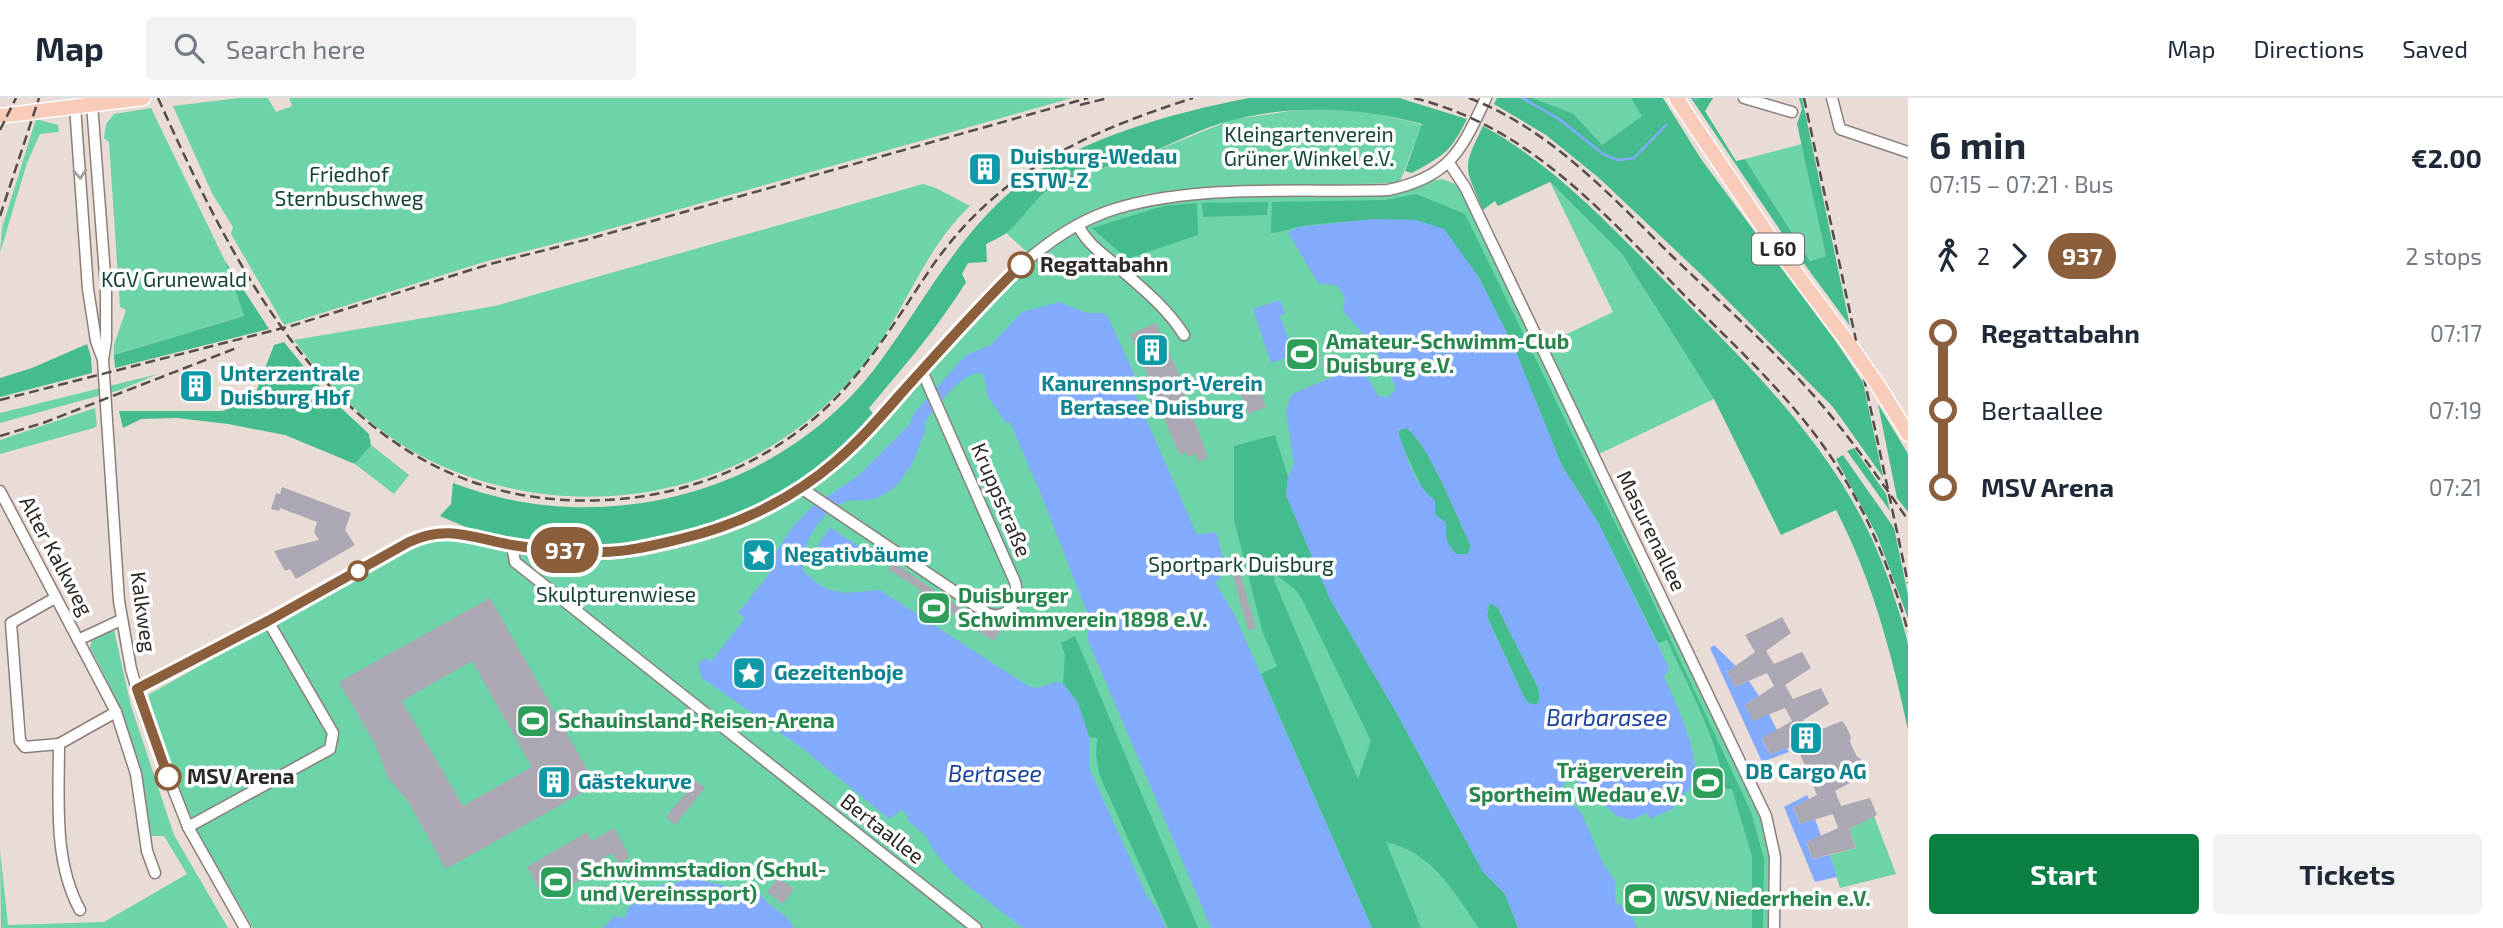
<!DOCTYPE html>
<html lang="en">
<head>
<meta charset="utf-8">
<style>
  :root { --surface:#fff; --page:#f2f2f3; --text:#1f2937; --muted:#747a83; --line:#e0e1e3; --accent:#0b8043 }
  body { margin:0; font-family:"Exo 2",sans-serif; background:var(--page); color:var(--text); height:100vh; display:flex; flex-direction:column; font-size:26px; white-space:nowrap }
  * { box-sizing:border-box; margin:0 }
  p { font-size:23px; color:var(--muted) }
  .icon { flex:none; width:38px; height:38px; fill:none; stroke:currentColor; stroke-width:2; stroke-linecap:round; stroke-linejoin:round }
  .map { position:relative; flex:1; overflow:hidden }
  .sheet { display:flex; flex-direction:column; background:var(--surface); width:595px }
  .sheet>* { flex:none }
  .badge { padding:0 14px; border-radius:23px; font-size:24px; line-height:46px }
  .map>.badge { position:absolute; translate:-50% -50%; box-shadow:0 0 0 4px #fff }
  .legs { display:flex; align-items:center; gap:10px; height:77px; padding:0 21px; font-size:23px }
  .legs p { margin-inline-start:auto }
  .head { display:flex; align-items:center; justify-content:space-between; height:119px; padding:0 21px }
  h1 { font-size:38px; font-weight:700; line-height:52px }
  .primary-button { display:flex; gap:14px; margin-top:auto; padding:14px 21px }
  .primary-button a { flex:1; height:80px; border-radius:7px; background:var(--accent); color:#fff; font-size:28px; font-weight:700; line-height:80px; text-align:center }
  .primary-button a+a { background:var(--page); color:var(--text) }
  ul { padding:0 21px; list-style:none }
  li { display:flex; align-items:center; gap:24px; height:77px; font-size:26px }
  li i { display:grid; place-items:center; width:10px; height:100%; margin:0 9px; background:currentColor }
  li i::after { content:''; width:18px; height:18px; margin:-9px; border:5px solid; border-radius:50%; background:var(--surface) }
  li p { margin-inline-start:auto }
  li:first-child i { background:linear-gradient(#0000 50%,currentColor 0) }
  li:last-child i { background:linear-gradient(currentColor 50%,#0000 0) }
  header { display:flex; align-items:center; gap:42px; box-sizing:border-box; height:98px; padding:0 35px; background:var(--surface); border-bottom:2px solid var(--line) }
  header strong { font-size:33px }
  nav { display:flex; gap:38px; margin-inline-start:auto; font-size:24px }
  .search { width:490px; height:63px; background:var(--page); display:flex; align-items:center; gap:18px; box-sizing:border-box; padding:0 24px; border-radius:7px; color:var(--muted); font-size:26px }
  main { display:flex; flex:1; min-height:0 }
  .map>svg:first-child { display:block }
  .green { fill:#6dd3a8 }
  .forest { fill:#44bc8e; fill-rule:evenodd }
  .water { fill:#83acfe; fill-rule:evenodd }
  .lines { fill:none; stroke-linecap:round; stroke-linejoin:round }
  .stream { stroke:#83acfe; stroke-width:2.5 }
  .building { fill:#aba8b4; fill-rule:evenodd }
  .minor-casing { stroke:#8b7f7a; stroke-width:13 }
  .major-casing { stroke:#fff; stroke-width:17 }
  .minor { stroke:#fff; stroke-width:10 }
  .major { stroke:#f9cbb9; stroke-width:14 }
  .rail { stroke:#544d49; stroke-width:2.5; stroke-dasharray:10 5; stroke-linecap:butt }
  .major-bridge-casing { stroke:#fff; stroke-width:17; stroke-linecap:butt }
  .major-bridge { stroke:#f9cbb9; stroke-width:14 }
  .oneway { stroke:#a09e9d }
  .line-1-casing { stroke:#fff; stroke-width:16 }
  .line-1 { stroke:#8b5e3c; stroke-width:10 }
  .stop-1-dot { fill:#fff; stroke:#8b5e3c; stroke-width:3.5 }
  .labels { text-anchor:middle; stroke-width:7; stroke-linejoin:round; paint-order:stroke }
  .shield { fill:#fff; stroke:#6c6866; stroke-width:2 }
  .shield-label { font-size:19px; font-weight:bold; fill:#2d2825 }
  .park-label { font-size:21px; fill:#134532; stroke:#fff }
  .culture-label { font-size:21px; font-weight:bold; fill:#0d838f; stroke:#fff; text-anchor:start }
  .stop-label { font-size:21px; font-weight:bold; fill:#2d2825; stroke:#fff; text-anchor:start }
  .leisure-label { font-size:21px; font-weight:bold; fill:#27864d; stroke:#fff; text-anchor:start }
  .street-label { font-size:21px; fill:#2d2825; stroke:#fff }
  .water-label { font-size:23px; font-style:italic; fill:#18419d; stroke:#fff }
</style>
</head>
<body>
<header>
<strong>Map</strong>
<div class="search"><svg class="icon" aria-label="search" viewBox="0 0 24 24"><circle cx="10" cy="10" r="6"/><path d="M15 15l6 6"/></svg>Search here</div>
<nav><a>Map</a><a>Directions</a><a>Saved</a></nav>
</header>
<main>
<div class="map">
<svg width="1908" height="830" viewBox="0 0 1908 830">
  <rect width="100%" height="100%" fill="#e9dbd5"/>
  <g class="green">
    <path d="M239 0H268L276 14 292 8 289 0H1072L585 138 484 164 284 227 231 136 233 129 212 95 173 8Z"/>
    <path d="M1533 0H1631L1643 18 1602 47 1574 16Z"/>
    <path d="M151 10 225 163 244 218 114 257V247L126 212 120 209 109 44 104 40 106 26 114 16Z"/>
    <path d="M1310 10C1349 10 1384 16 1422 27L1401 81 1397 85 1186 91 1146 96 1077 123 1048 138 1028 155 1006 135 1029 108 1050 91 1076 78 1138 60 1231 22Z"/>
    <path d="M36 21 58 27 59 34 40 36 27 65 0 155 2 130Z"/>
    <path d="M1802 46 1826 158 1810 163 1745 61Z"/>
    <path d="M1443 81 1455 86 1463 96 1761 720 1770 762 1769 830H253L197 733 171 672 148 597 411 449C455 434 483 452 525 457 555 460 589 464 619 461 660 457 716 442 754 425 845 384 913 289 980 216 1009 184 1041 150 1081 129 1171 82 1283 105 1381 97 1402 95 1422 83 1443 81Z"/>
    <path d="M1550 84 1622 156 1714 301 1599 356 1546 246 1613 214Z"/>
    <path d="M923 86 936 90 970 108C933 143 915 187 889 230 873 257 852 283 829 304 723 405 562 426 431 363 375 336 330 291 294 242L495 208Z"/>
    <path d="M158 276 120 292 0 325V315Z"/>
    <path d="M95 310 97 328 94 330 0 356V342Z"/>
    <path d="M371 347 409 377 394 396 355 366Z"/>
    <path d="M108 532H114L131 608 174 737 228 830H1L0 752 8 827 104 824 187 776 164 738H150C144 671 123 609 90 550L92 541Z"/>
    <path d="M1874 718 1896 776 1840 790 1830 757 1856 750 1849 731Z"/>
  </g>
  <g class="forest">
    <path d="M1249 0H1399L1467 21C1450 55 1444 57 1412 75L1405 73 1422 26C1359 9 1297 6 1233 22 1201 29 1170 48 1139 59 1110 70 1077 73 1050 91 1031 103 1022 123 1005 136 999 140 992 143 986 146L987 164 968 165 962 176 966 184C938 230 903 269 869 310L875 319C791 409 682 456 559 447 536 446 513 444 490 438 473 433 457 425 440 418L451 406 453 385C602 442 778 397 876 269 922 208 955 140 1015 90 1073 42 1175 14 1249 0Z"/>
    <path d="M1497 0H1533L1574 16 1602 47 1642 18 1631 0H1663L1701 61 1837 245 1863 284 1883 379 1833 309 1707 182 1599 80 1546 37 1494 6Z"/>
    <path d="M1691 0H1713L1705 13 1736 63 1745 61 1810 163 1826 158 1797 26 1802 11 1799 0H1802L1850 228 1786 141Z"/>
    <path d="M1483 28C1556 68 1610 128 1668 186 1759 278 1847 360 1890 486 1896 506 1904 526 1908 547 1908 574 1908 605 1908 632 1892 556 1872 481 1836 412L1781 437 1714 301 1622 156 1550 84 1498 108 1495 103 1483 112C1465 68 1461 73 1483 28Z"/>
    <path d="M1416 96 1465 116 1640 476 1751 714 1764 761 1763 830H1752V758L1732 691H1725C1717 638 1689 591 1667 542L1658 545 1598 424 1562 368 1514 249 1478 178 1416 122C1378 121 1341 123 1303 128 1292 130 1283 134 1271 135L1272 104 1386 102Z"/>
    <path d="M1268 104 1267 117 1203 119 1202 105Z"/>
    <path d="M1197 105 1198 137 1127 161 1092 130 1163 108Z"/>
    <path d="M225 163 269 231 115 270 114 257 244 218Z"/>
    <path d="M284 244 326 296 369 336 371 347 355 366 285 337 228 326 177 320 141 321 123 330 119 313H223L254 299 274 247Z"/>
    <path d="M87 246 91 259 92 275 0 299V280L32 270Z"/>
    <path d="M1878 306 1908 356V414L1897 400Z"/>
    <path d="M1406 330C1428 344 1458 421 1471 448L1468 456H1456L1450 449 1402 347 1398 333Z"/>
    <path d="M1275 337 1288 379 1286 397 1330 501 1396 614 1483 774 1505 796 1518 830H1479C1454 794 1432 754 1386 744L1421 830H1372L1261 576 1277 568 1263 535 1234 422V348ZM1275 476 1296 492 1304 505 1371 643 1358 681 1274 482Z"/>
    <path d="M1854 350 1886 396 1890 413 1847 353Z"/>
    <path d="M1843 357 1894 430 1908 497V520L1877 437 1836 361Z"/>
    <path d="M1490 504 1497 509 1538 590 1540 601 1536 607 1528 605 1523 597 1487 518Z"/>
    <path d="M1075 538 1198 830H1168L1099 676 1096 657 1097 640 1089 639 1078 605 1063 585 1065 557 1061 545Z"/>
  </g>
  <g class="water">
    <path d="M1373 121 1416 122 1444 131 1478 178 1514 249 1562 368 1598 424 1669 570 1664 579C1674 600 1706 667 1691 689 1687 695 1676 702 1671 704L1674 710 1651 721 1647 715 1632 722 1617 718 1573 681 1566 682 1562 691 1564 699 1581 714 1603 765 1615 783V804L1630 813 1637 830H1518L1505 796 1483 774 1396 614 1330 501 1286 397 1288 379 1294 366 1286 312 1292 296 1361 267 1378 298 1389 299 1396 291C1384 260 1365 237 1343 213L1345 199 1338 188 1318 185 1288 134 1299 129ZM1406 330C1428 344 1458 422 1471 448L1468 456H1456C1447 447 1445 438 1446 425L1435 416V402C1415 389 1405 356 1398 333ZM1489 505 1497 509 1538 589 1540 601 1536 607 1528 605 1523 597 1487 519Z"/>
    <path d="M1280 202 1285 216 1280 218 1294 257 1271 265 1253 211Z"/>
    <path d="M1059 204 1087 215H1103L1108 219 1134 276 1133 291 1197 437 1213 434 1217 436 1225 468 1219 482 1215 484 1235 518 1372 830H1211L1088 543 1089 520 1043 401 1010 324 1006 325 988 299 983 275C961 273 939 307 926 322L924 330 926 331 910 371 908 370C900 387 887 399 867 402 861 403 852 401 845 404 822 412 797 451 804 474L821 488 830 492 846 495 880 492 1028 588 1038 590 1056 584 1063 585 1078 605 1089 639V670L1146 796 1158 812 1166 830H1023L954 777 932 750 927 739 907 722 908 718 902 712 889 721 802 650 702 580 698 566 705 560 711 564 745 520 738 515 769 476 778 451 795 426 813 408 858 378 909 327 915 314 966 257 991 247 1022 214Z"/>
    <path d="M830 429 861 450 848 469 817 449Z"/>
    <path d="M1714 547 1736 568 1727 574 1735 589 1749 583 1759 598 1745 607 1753 622 1769 616 1777 632 1762 641 1770 656 1787 650 1789 654 1762 664 1710 550Z"/>
    <path d="M1807 697 1809 701 1793 710 1800 726 1815 721 1821 738 1807 745 1812 761 1830 757 1837 779 1815 784 1784 709Z"/>
    <path d="M686 775H689L691 780 761 796C769 811 787 814 794 830H603L615 818 625 820 628 810 660 787 680 784Z"/>
  </g>
  <g class="lines">
    <g class="stream">
      <path d="M1522 0 1559 21 1603 56 1618 62 1634 60 1666 27"/>
      <path d="M1695 1 1696 0"/>
    </g>
  </g>
  <g class="building">
    <path d="M998 60 1002 68 975 82 973 72Z"/>
    <path d="M1156 225 1184 288 1182 289 1203 346 1208 360 1199 364 1195 356 1188 359 1186 354 1180 357 1160 312 1156 314 1145 290 1152 287 1130 236Z"/>
    <path d="M206 278 209 291 186 297 183 284Z"/>
    <path d="M1255 278 1266 309 1248 316 1237 284Z"/>
    <path d="M282 389 351 415 345 432 355 447 296 481 290 471 285 473 274 453 319 442 314 434 317 424 280 410 279 413 271 411 276 395 280 396Z"/>
    <path d="M1235 458 1256 530 1248 532 1228 460Z"/>
    <path d="M893 464 993 532 994 529 1000 533 993 543 936 505 934 508 917 497 921 492 888 471Z"/>
    <path d="M490 500 596 687 446 771 409 705 388 680 375 646 339 584ZM472 563 532 669 463 708 402 603Z"/>
    <path d="M1782 519 1791 535 1766 553 1774 566 1802 554 1811 570 1785 587 1793 601 1821 590 1829 606 1803 622 1810 636 1842 623 1846 628 1851 639 1850 644 1857 659 1861 661 1865 677 1835 693 1841 708 1870 700 1877 717 1849 731 1856 750 1812 761 1807 744 1838 730 1833 716 1800 726 1793 709 1817 697 1805 668 1796 647 1770 656 1762 640 1792 623 1785 610 1753 623 1745 607 1774 588 1767 575 1735 589 1727 574 1755 554 1745 537Z"/>
    <path d="M696 683 705 690 675 727 666 719Z"/>
    <path d="M614 730 630 759 618 766 612 755 601 762 605 768 546 802 527 769 587 734 592 743Z"/>
    <path d="M778 779 794 791 783 806 767 794Z"/>
  </g>
  <g class="lines">
    <g class="minor-casing">
      <g id="minor">
        <path d="M1744 0 1792 14"/>
        <path d="M1832 0 1840 31 1908 54"/>
        <path d="M92 6 106 190V242L103 262 119 503 131 571 145 619 188 729 245 830"/>
        <path d="M75 8 88 191 96 243 102 259"/>
        <path d="M1449 65 1465 89 1766 718 1775 759 1774 830"/>
        <path d="M1078 127C1086 144 1098 152 1111 163 1136 185 1166 208 1184 237"/>
        <path d="M801 390 988 516C1009 523 1020 501 1015 484L922 273"/>
        <path d="M0 393 116 614 136 676 147 753 155 775"/>
        <path d="M512 447 515 464 976 830"/>
        <path d="M55 500 11 525 20 643 25 649 59 646C59 701 53 763 80 812"/>
        <path d="M78 542 121 522"/>
        <path d="M137 591 268 523 409 444C453 425 493 446 539 450 607 456 665 452 730 427 829 388 891 308 960 231 1001 185 1046 136 1106 114 1189 85 1300 95 1388 92 1450 79 1461 53 1486 0"/>
        <path d="M59 646 116 614"/>
        <path d="M188 729 330 651 333 635 268 523"/>
      </g>
    </g>
    <g class="major-casing">
      <g id="major">
        <path d="M1676 0 1775 147 1850 247"/>
        <path d="M0 18 143 0"/>
        <path d="M1879 289 1908 336"/>
      </g>
    </g>
    <use href="#minor" class="minor"/>
    <use href="#major" class="major"/>
    <g class="rail">
      <path d="M158 0C246 196 357 415 607 402 683 398 759 369 817 318 865 276 895 223 931 170 998 73 1085 35 1193 0"/>
      <path d="M1414 0C1532 29 1609 121 1691 204 1739 252 1790 299 1829 356 1866 411 1891 471 1908 534"/>
      <path d="M1469 0C1550 31 1611 98 1672 158 1720 204 1771 249 1815 299 1849 338 1879 380 1908 422"/>
      <path d="M1804 0 1908 485"/>
      <path d="M1080 7 1108 0"/>
      <path d="M0 32 16 0"/>
      <path d="M0 118 39 0"/>
      <path d="M0 302 291 228 490 166 585 142 1088 0"/>
      <path d="M0 338 43 325 239 249"/>
    </g>
    <g class="major-bridge-casing">
      <path id="major-bridge" d="M1850 247 1879 289"/>
    </g>
    <use href="#major-bridge" class="major-bridge"/>
  </g>
  <defs><path id="oneway-chevron" d="M-2-3.5L2.5 0L-2 3.5" fill="none" stroke-width="1.6" stroke-linecap="round" stroke-linejoin="round" transform="scale(1.75)"/></defs>
  <use class="oneway" href="#oneway-chevron" transform="translate(80 76) rotate(86)"/>
  <g class="lines">
    <g class="line-1-casing">
      <path id="line-1" d="M168 679 137 591 268 523 409 444C448 426 472 440 512 447 540 452 572 454 602 454 628 454 654 447 680 441 736 428 791 402 835 364 861 342 883 316 905 291 943 249 980 207 1021 167"/>
    </g>
    <use href="#line-1" class="line-1"/>
  </g>
  <defs>
    <g id="building-square" transform="scale(1.75)"><rect x="-9" y="-9" width="18" height="18" rx="4" fill="#0f9aa8" stroke="#fff"/><path d="M-4-6H4V6H1V3H-1V6H-4ZM-2.5-4.3h1.7v1.8h-1.7ZM.8-4.3h1.7v1.8H.8ZM-2.5-1h1.7V.8h-1.7ZM.8-1h1.7V.8H.8Z" fill="#fff"/></g>
    <g id="stadium-square" transform="scale(1.75)"><rect x="-9" y="-9" width="18" height="18" rx="4" fill="#2e9e5b" stroke="#fff"/><path d="M0-5a6.5 5 0 1 0 0 10a6.5 5 0 1 0 0-10ZM-3.5-1.8h7v3.6h-7Z" fill="#fff"/></g>
    <g id="sight-square" transform="scale(1.75)"><rect x="-9" y="-9" width="18" height="18" rx="4" fill="#0f9aa8" stroke="#fff"/><path d="M0-6L1.8-2.2L6-1.7L2.9 1.2L3.7 5.4L0 3.3L-3.7 5.4L-2.9 1.2L-6-1.7L-1.8-2.2Z" fill="#fff"/></g>
  </defs>
  <g fill-rule="evenodd">
    <use href="#building-square" x="985" y="71"/>
    <use href="#building-square" x="1152" y="252"/>
    <use href="#stadium-square" x="1302" y="256"/>
    <use href="#building-square" x="196" y="288"/>
    <use href="#sight-square" x="759" y="457"/>
    <use href="#stadium-square" x="934" y="510"/>
    <use href="#sight-square" x="749" y="575"/>
    <use href="#stadium-square" x="533" y="623"/>
    <use href="#building-square" x="1806" y="640"/>
    <use href="#building-square" x="554" y="684"/>
    <use href="#stadium-square" x="1708" y="685"/>
    <use href="#stadium-square" x="556" y="784"/>
    <use href="#stadium-square" x="1640" y="801"/>
  </g>
  <g class="stop-1-dot">
    <circle cx="1021" cy="167" r="12"/>
    <circle cx="358" cy="473" r="9"/>
    <circle cx="168" cy="679" r="12"/>
  </g>
  <g class="labels">
    <rect class="shield" x="1752" y="135.5" width="52" height="31" rx="5"/>
    <g class="shield-label">
      <text x="1778" y="158">L 60</text>
    </g>
    <g class="park-label">
      <text x="1309" y="44">Kleingartenverein<tspan x="1309" dy="24">Grüner Winkel e.V.</tspan></text>
      <text x="349" y="84">Friedhof<tspan x="349" dy="24">Sternbuschweg</tspan></text>
      <text x="174" y="189">KGV Grunewald</text>
      <text x="1241" y="474">Sportpark Duisburg</text>
      <text x="616" y="504">Skulpturenwiese</text>
    </g>
    <g class="culture-label">
      <text x="1010" y="66">Duisburg-Wedau<tspan x="1010" dy="24">ESTW-Z</tspan></text>
      <text x="220" y="283">Unterzentrale<tspan x="220" dy="24">Duisburg Hbf</tspan></text>
      <text x="1152" y="293" text-anchor="middle">Kanurennsport-Verein<tspan x="1152" dy="24">Bertasee Duisburg</tspan></text>
      <text x="784" y="464">Negativbäume</text>
      <text x="774" y="582">Gezeitenboje</text>
      <text x="1806" y="681" text-anchor="middle">DB Cargo AG</text>
      <text x="578" y="691">Gästekurve</text>
    </g>
    <g class="stop-label">
      <text x="1040" y="174">Regattabahn</text>
      <text x="187" y="686">MSV Arena</text>
    </g>
    <g class="leisure-label">
      <text x="1326" y="251">Amateur-Schwimm-Club<tspan x="1326" dy="24">Duisburg e.V.</tspan></text>
      <text x="958" y="505">Duisburger<tspan x="958" dy="24">Schwimmverein 1898 e.V.</tspan></text>
      <text x="558" y="630">Schauinsland-Reisen-Arena</text>
      <text x="1684" y="680" text-anchor="end">Trägerverein<tspan x="1684" dy="24">Sportheim Wedau e.V.</tspan></text>
      <text x="580" y="779">Schwimmstadion (Schul-<tspan x="580" dy="24">und Vereinssport)</tspan></text>
      <text x="1664" y="808">WSV Niederrhein e.V.</text>
    </g>
    <g class="street-label">
      <text transform="translate(1001 402) rotate(67)" y="7">Kruppstraße</text>
      <text transform="translate(1651 433) rotate(64)" y="7">Masurenallee</text>
      <text transform="translate(56 458) rotate(62)" y="7">Alter Kalkweg</text>
      <text transform="translate(143 514) rotate(82)" y="7">Kalkweg</text>
      <text transform="translate(882 731) rotate(38)" y="7">Bertaallee</text>
    </g>
    <g class="water-label">
      <text x="1607" y="628">Barbarasee</text>
      <text x="995" y="684">Bertasee</text>
    </g>
  </g>
</svg>
<b class="badge" style="left:565px;top:452px;background:#8b5e3c;color:#fff">937</b>
</div>
<section class="sheet">
<div class="head"><div><h1>6 min</h1><p>07:15 – 07:21 · Bus</p></div><b>€2.00</b></div>
<div class="legs"><svg class="icon" aria-label="walk" viewBox="0 0 24 24"><circle cx="13" cy="4" r="2"/><path d="M13 8l-2 6 4 7M11 14l-3 7M7 12l3-4h3l4 4"/></svg>2<svg class="icon" aria-label="forward" viewBox="0 0 24 24"><path d="M9 5l7 7-7 7"/></svg><b class="badge" style="background:#8b5e3c;color:#fff">937</b><p>2 stops</p></div>
<ul>
<li><i style="color:#8b5e3c"></i><b>Regattabahn</b><p>07:17</p></li>
<li><i style="color:#8b5e3c"></i><span>Bertaallee</span><p>07:19</p></li>
<li><i style="color:#8b5e3c"></i><b>MSV Arena</b><p>07:21</p></li>
</ul>
<div class="primary-button"><a>Start</a><a>Tickets</a></div>
</section>
</main>
</body>
</html>
